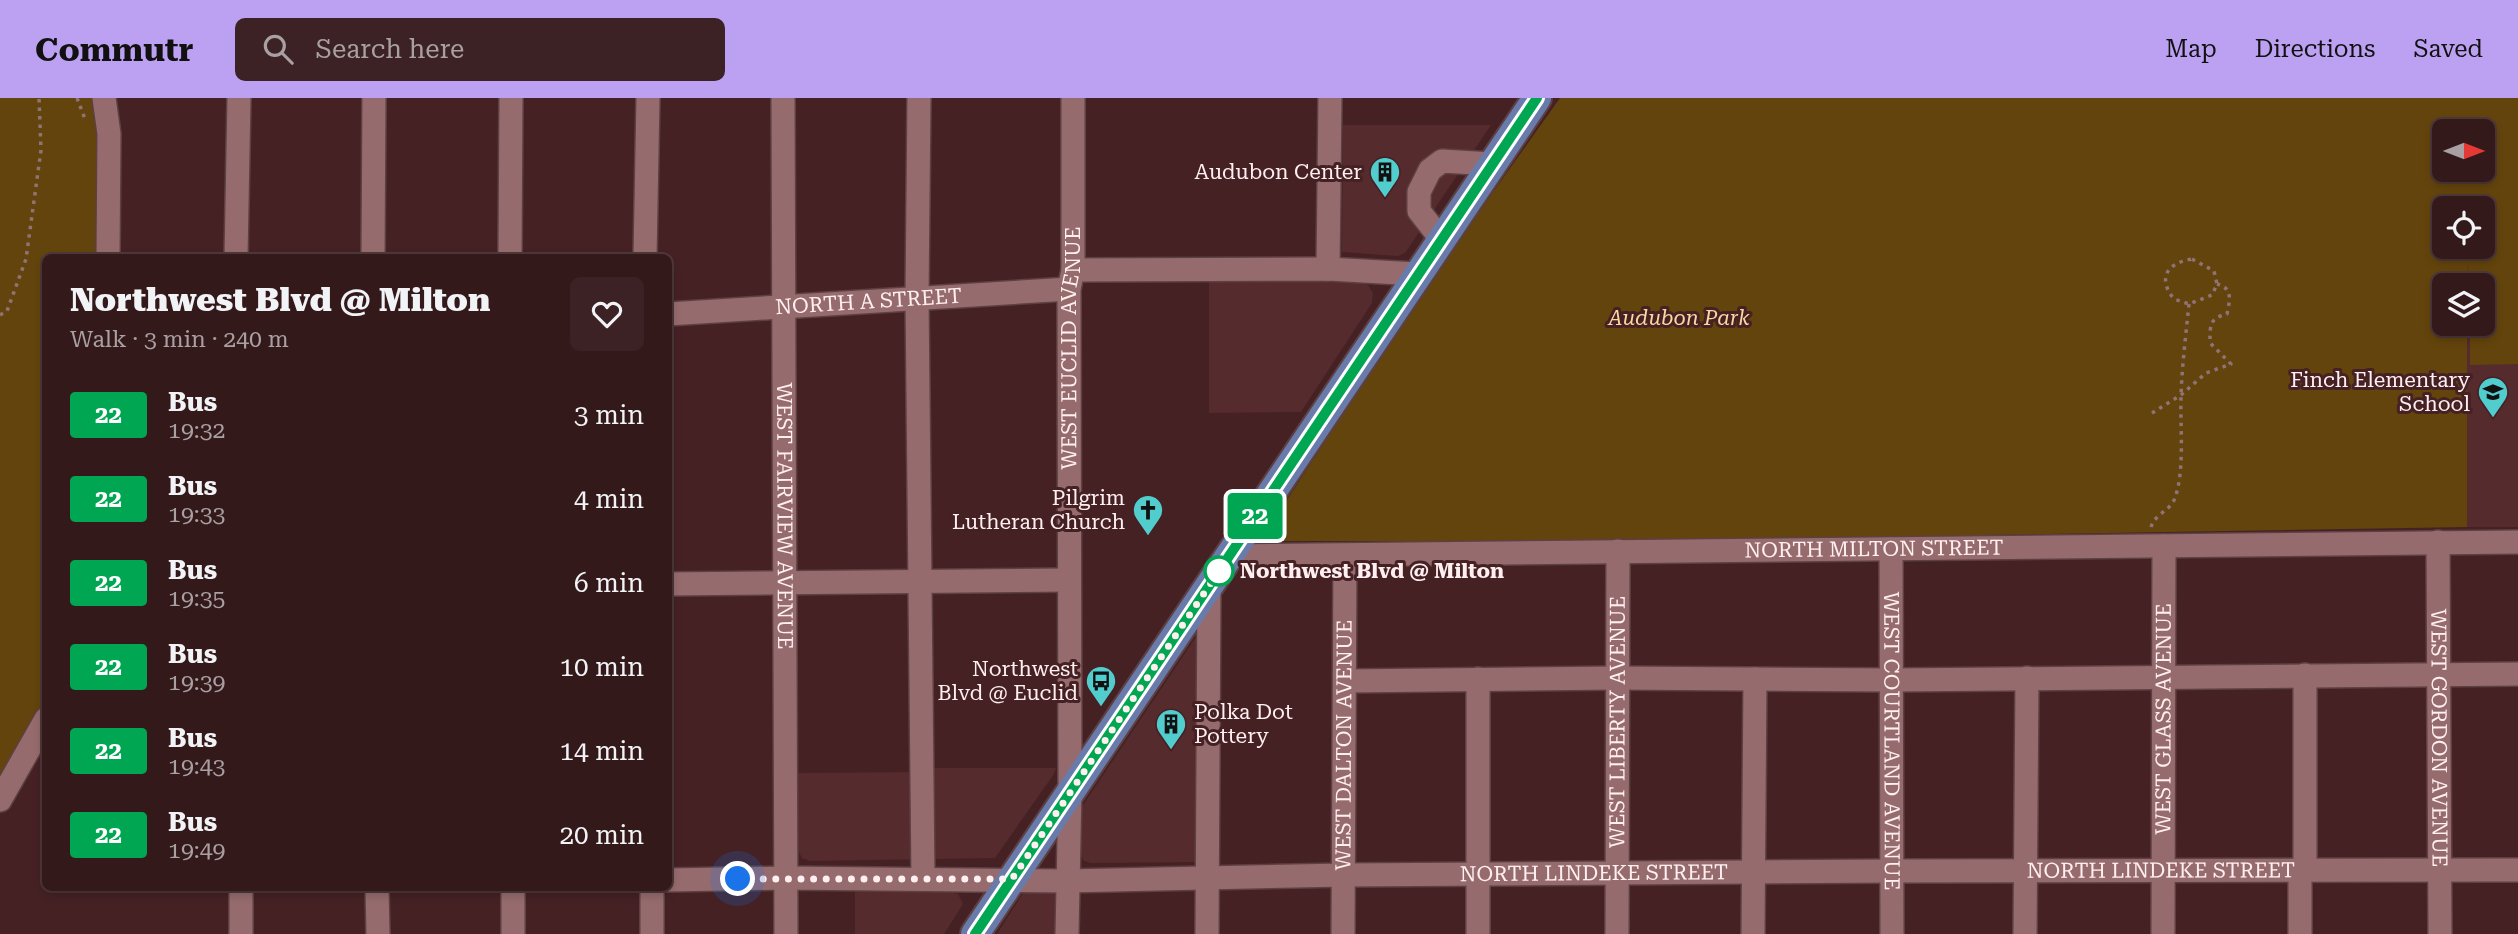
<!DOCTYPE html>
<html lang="en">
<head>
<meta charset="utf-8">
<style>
  :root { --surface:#34191b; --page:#3c2224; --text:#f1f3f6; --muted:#a9a0a3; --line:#4e383a; --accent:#bca0f2 }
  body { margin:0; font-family:"Roboto Serif",serif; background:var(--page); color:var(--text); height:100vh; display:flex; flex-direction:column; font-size:26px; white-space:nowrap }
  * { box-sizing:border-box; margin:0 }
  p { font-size:23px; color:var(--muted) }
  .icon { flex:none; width:38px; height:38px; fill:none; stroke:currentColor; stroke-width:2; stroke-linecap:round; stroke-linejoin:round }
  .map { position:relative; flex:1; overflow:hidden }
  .details { position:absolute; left:42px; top:156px; width:630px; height:637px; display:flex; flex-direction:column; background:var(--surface); border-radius:10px; box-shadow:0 4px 10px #0003,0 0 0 2px var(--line) }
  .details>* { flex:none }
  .badge { padding:0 14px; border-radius:5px; font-size:24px; line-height:46px }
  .needle { width:46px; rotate:90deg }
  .buttons { position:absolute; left:2432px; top:21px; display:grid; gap:14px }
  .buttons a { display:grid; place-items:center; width:63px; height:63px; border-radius:10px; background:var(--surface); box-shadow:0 4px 10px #0003,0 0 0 2px var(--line); font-size:35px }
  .you { position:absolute; width:35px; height:35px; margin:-18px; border:5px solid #fff; border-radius:50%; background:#1a73e8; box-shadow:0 0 0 10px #1a73e833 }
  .map>.badge { position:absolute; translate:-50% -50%; box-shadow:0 0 0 4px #fff }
  .round { display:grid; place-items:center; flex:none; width:74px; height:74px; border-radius:10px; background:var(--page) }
  .overview { display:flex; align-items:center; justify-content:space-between; height:119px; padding:0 28px }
  h1 { font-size:33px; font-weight:800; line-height:52px }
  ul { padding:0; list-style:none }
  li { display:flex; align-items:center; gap:21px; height:84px; padding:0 28px }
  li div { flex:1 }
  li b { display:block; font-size:26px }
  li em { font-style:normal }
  li .badge { min-width:77px; font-weight:700; text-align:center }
  header { display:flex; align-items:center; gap:42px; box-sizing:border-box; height:98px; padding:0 35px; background:var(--accent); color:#111 }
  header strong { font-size:33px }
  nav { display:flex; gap:38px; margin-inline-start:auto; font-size:24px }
  .search { width:490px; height:63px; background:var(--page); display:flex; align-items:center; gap:18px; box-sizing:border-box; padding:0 24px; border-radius:10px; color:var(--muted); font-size:26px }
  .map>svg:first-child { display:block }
  .built { fill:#552b2e }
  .green { fill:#63440c; fill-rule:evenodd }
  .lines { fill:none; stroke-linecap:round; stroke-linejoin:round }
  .minor-casing { stroke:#5d4043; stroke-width:26 }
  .major-casing { stroke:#5d4043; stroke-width:32 }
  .path { stroke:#8f7375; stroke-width:3.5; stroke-dasharray:3.5 5; stroke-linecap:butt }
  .minor { stroke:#966b6d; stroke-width:23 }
  .major { stroke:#687bab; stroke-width:28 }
  .line-casing { stroke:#fff; stroke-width:16 }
  .line { stroke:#00a651; stroke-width:10 }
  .walk { stroke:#ffeff0; stroke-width:7; stroke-dasharray:0 12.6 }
  .stop-dot { fill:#fff; stroke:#00a651; stroke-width:3.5 }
  .labels { text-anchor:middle; stroke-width:6; stroke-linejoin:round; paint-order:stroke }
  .poi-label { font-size:21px; fill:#ffeff0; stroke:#452124; text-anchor:end }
  .street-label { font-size:21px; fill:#ffeff0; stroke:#452124 }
  .park-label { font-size:21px; font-style:italic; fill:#fbd6a1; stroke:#452124 }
  .stop-label { font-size:21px; font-weight:bold; fill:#ffeff0; stroke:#452124; text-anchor:start }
</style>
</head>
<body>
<header>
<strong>Commutr</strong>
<div class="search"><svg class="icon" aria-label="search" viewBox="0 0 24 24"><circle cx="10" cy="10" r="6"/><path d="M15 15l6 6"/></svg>Search here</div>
<nav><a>Map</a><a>Directions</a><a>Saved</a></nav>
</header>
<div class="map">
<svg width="2518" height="836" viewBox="0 0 2518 836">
  <rect width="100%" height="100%" fill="#452124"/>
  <g class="built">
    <path d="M1343 27H1491L1405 155 1398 158 1342 154Z"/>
    <path d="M2467 165H2518V429H2467V226H2483V187H2467Z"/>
    <path d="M1209 183 1357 184 1368 187 1373 195 1372 205 1301 314 1209 315Z"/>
    <path d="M1206 524V764L1091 765 1084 763 1081 757V710Z"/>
    <path d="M926 670H1056L1054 676 995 760 810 763 802 760 798 752 797 675 926 674Z"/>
    <path d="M1025 792 1052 793 1055 796 1056 836H997Z"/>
    <path d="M855 794H951L958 796 963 806 944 836H855Z"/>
  </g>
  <g class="green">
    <path d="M0 0H92L99 49 95 159H46L45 604 0 688Z"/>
    <path d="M1560 0H2518V266L2470 267V226H2483V187H2469L2468 165 2467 187H2445V226H2467V429L1617 443H1260L1429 184ZM2445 33H2483V72H2445ZM2445 110H2483V149H2445Z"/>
  </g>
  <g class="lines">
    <g class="minor-casing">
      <g id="minor">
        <path d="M104 0 109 36 108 159"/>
        <path id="s1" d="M783 0 786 836"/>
        <path d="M919 0 917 199 923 781"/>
        <path d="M1441 141 1419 113V94L1430 72 1442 63 1492 66"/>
        <path d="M236 159 239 0"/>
        <path d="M373 159 374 0"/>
        <path d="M510 159 511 0"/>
        <path d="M645 159 648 0"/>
        <path d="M1328 171 1330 0"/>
        <path d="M1073 172 1328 171 1417 176"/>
        <path id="s2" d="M668 216 1069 191"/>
        <path id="s3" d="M2438 444 2440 836"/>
        <path id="s4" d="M1891 451 1892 836"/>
        <path id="s5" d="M1228 458 2518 444"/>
        <path d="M668 486 1069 482"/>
        <path d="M2305 577V773"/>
        <path d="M1478 581V836"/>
        <path d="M1345 583 1617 580 1891 582 2518 576"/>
        <path d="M0 702 46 621"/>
        <path d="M2300 774V836"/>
        <path id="s6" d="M668 782 785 780 1067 783 1344 777 1892 773 2518 772"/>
        <path d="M377 789 378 836"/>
        <path d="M513 789V836"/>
        <path d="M241 836V789"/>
        <path d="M652 836V789"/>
        <path id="s7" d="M1067 836 1070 693 1069 191 1073 172V0"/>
        <path d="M1207 836 1209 488"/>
        <path id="s8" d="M1343 836 1345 458"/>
        <path id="s9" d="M1617 836 1618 453"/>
        <path d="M1753 836 1755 581"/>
        <path d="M2025 836 2027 580"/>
        <path id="s10" d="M2163 836 2164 448"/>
      </g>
    </g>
    <g class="major-casing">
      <path id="major" d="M975 836 1537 0"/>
    </g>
    <g class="path">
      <path d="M77 0 85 21"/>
      <path d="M2192 161 2214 173 2217 186 2212 197 2189 206 2174 201C2157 180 2167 165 2192 161Z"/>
      <path d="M0 217 7 213 26 161 41 52 39 0"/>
      <path d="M2152 315 2181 297 2206 275 2231 266 2210 245C2210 228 2209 220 2227 216 2230 202 2233 190 2217 186"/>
      <path d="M2151 429C2155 416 2170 413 2175 400 2185 371 2180 329 2181 298 2182 267 2186 236 2189 206"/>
    </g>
    <use href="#minor" class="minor"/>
    <use href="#major" class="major"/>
  </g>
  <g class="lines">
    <g class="line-casing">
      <path id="line" d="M975 836 1537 0"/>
    </g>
    <use href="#line" class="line"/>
    <path class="walk" d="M738 781H1012L1219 473"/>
  </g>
  <defs>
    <g id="building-pin" transform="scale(1.575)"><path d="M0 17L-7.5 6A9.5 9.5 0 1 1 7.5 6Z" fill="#52cdce" stroke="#452124"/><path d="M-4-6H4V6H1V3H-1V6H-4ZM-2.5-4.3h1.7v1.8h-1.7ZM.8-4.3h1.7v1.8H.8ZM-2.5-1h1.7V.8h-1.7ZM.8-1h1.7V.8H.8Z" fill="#111"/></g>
    <g id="school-pin" transform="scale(1.575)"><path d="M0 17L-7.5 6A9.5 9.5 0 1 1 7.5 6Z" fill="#52cdce" stroke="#452124"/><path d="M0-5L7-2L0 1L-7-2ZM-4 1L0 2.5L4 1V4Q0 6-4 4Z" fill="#111"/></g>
    <g id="church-pin" transform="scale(1.575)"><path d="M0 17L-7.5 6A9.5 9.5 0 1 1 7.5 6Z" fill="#52cdce" stroke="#452124"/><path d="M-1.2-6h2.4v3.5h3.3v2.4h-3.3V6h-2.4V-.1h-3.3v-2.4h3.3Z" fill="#111"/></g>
    <g id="bus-pin" transform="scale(1.575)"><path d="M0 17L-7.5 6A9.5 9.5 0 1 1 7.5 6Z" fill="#52cdce" stroke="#452124"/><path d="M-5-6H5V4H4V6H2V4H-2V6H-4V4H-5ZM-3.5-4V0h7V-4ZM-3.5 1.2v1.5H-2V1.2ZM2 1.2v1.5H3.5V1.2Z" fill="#111"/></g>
  </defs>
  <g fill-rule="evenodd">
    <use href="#building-pin" x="1385" y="74"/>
    <use href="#school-pin" x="2493" y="294"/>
    <use href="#church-pin" x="1148" y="412"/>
    <use href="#bus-pin" x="1101" y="583"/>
    <use href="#building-pin" x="1171" y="626"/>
  </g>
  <circle class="stop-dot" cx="1219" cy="473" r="14"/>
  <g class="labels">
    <g class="poi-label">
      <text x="1362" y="81">Audubon Center</text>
      <text x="2470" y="289">Finch Elementary<tspan x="2470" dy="24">School</tspan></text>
      <text x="1125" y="407">Pilgrim<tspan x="1125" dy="24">Lutheran Church</tspan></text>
      <text x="1078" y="578">Northwest<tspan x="1078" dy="24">Blvd @ Euclid</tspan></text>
      <text x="1194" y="621" text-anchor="start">Polka Dot<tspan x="1194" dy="24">Pottery</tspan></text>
    </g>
    <g class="street-label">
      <text dy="7" stroke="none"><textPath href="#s2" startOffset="201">NORTH A STREET</textPath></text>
      <text dy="7" stroke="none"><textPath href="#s7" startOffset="586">WEST EUCLID AVENUE</textPath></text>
      <text dy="7" stroke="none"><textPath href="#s1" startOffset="418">WEST FAIRVIEW AVENUE</textPath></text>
      <text dy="7" stroke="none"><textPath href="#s5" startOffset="646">NORTH MILTON STREET</textPath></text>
      <text dy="7" stroke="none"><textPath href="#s10" startOffset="215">WEST GLASS AVENUE</textPath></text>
      <text dy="7" stroke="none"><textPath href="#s9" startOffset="212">WEST LIBERTY AVENUE</textPath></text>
      <text dy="7" stroke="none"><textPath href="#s3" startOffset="196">WEST GORDON AVENUE</textPath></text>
      <text dy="7" stroke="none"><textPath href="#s4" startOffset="192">WEST COURTLAND AVENUE</textPath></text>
      <text dy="7" stroke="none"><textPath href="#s8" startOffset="189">WEST DALTON AVENUE</textPath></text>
      <text dy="7" stroke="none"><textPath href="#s6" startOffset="1493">NORTH LINDEKE STREET</textPath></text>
      <text dy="7" stroke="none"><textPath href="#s6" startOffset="926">NORTH LINDEKE STREET</textPath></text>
    </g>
    <g class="park-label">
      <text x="1679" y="227">Audubon Park</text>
    </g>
    <g class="stop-label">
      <text x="1240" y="480">Northwest Blvd @ Milton</text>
    </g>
  </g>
</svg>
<div class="buttons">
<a><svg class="needle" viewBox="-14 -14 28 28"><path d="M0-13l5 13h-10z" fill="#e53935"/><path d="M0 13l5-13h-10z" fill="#a9a0a3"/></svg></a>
<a><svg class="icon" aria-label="locate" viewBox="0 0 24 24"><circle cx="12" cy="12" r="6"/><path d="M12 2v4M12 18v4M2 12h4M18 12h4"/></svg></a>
<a><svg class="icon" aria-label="layers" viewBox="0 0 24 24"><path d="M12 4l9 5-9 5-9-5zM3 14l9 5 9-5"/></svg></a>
</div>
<div class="you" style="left:738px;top:781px"></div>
<b class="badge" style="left:1255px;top:418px;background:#00a651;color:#fff">22</b>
<section class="details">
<div class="overview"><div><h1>Northwest Blvd @ Milton</h1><p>Walk · 3 min · 240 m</p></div><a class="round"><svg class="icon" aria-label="heart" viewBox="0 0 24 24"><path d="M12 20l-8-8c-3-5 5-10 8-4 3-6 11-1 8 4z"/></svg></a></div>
<ul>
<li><span class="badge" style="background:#00a651;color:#fff">22</span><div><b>Bus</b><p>19:32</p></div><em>3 min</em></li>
<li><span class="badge" style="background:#00a651;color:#fff">22</span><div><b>Bus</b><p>19:33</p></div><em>4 min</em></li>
<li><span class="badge" style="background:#00a651;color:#fff">22</span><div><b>Bus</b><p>19:35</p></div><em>6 min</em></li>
<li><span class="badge" style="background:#00a651;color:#fff">22</span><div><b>Bus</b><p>19:39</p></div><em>10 min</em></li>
<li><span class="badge" style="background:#00a651;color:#fff">22</span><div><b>Bus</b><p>19:43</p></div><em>14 min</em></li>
<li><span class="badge" style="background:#00a651;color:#fff">22</span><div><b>Bus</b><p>19:49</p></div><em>20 min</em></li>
</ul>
</section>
</div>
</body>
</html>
